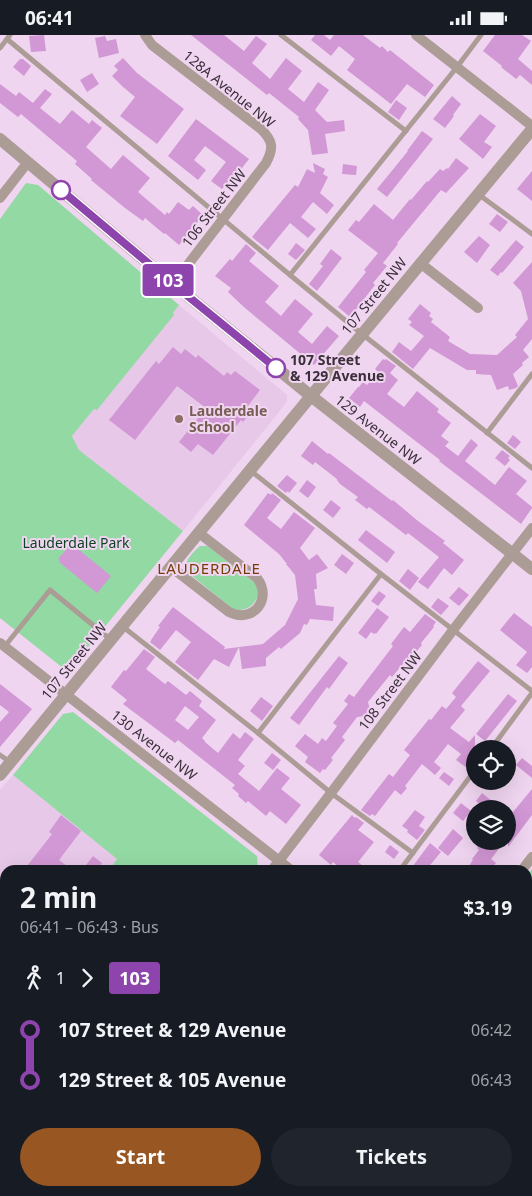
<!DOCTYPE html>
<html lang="en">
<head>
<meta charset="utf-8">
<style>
  :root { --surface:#171b24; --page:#20242c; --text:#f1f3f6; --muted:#9ea1a6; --accent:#975622 }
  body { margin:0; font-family:"Noto Sans",sans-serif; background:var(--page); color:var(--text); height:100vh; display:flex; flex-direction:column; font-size:19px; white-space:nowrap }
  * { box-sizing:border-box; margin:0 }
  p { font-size:16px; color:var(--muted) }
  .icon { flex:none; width:28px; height:28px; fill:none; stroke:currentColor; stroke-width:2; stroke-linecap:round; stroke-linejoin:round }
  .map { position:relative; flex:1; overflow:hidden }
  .drawer { position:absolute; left:0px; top:830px; width:532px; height:331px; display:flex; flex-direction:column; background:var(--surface); border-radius:15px 15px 0 0; box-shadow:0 5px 20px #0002 }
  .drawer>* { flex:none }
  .badge { padding:0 10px; border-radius:4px; font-size:18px; line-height:32px }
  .controls { position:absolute; left:466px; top:705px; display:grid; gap:10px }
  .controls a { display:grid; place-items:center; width:50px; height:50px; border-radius:50%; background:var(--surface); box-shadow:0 5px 20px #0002; font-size:25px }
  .map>.badge { position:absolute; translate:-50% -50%; box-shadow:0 0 0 2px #fff }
  .legs { display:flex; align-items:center; gap:8px; height:55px; padding:0 20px; font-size:16px }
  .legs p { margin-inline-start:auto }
  .summary { display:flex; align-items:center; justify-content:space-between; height:85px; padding:0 20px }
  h1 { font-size:28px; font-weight:700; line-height:38px }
  .primary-button { display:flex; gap:10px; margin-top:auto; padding:10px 20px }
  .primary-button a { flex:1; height:58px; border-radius:30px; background:var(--accent); color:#fff; font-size:20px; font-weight:700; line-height:58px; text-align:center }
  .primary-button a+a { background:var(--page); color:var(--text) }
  ul { padding:0 20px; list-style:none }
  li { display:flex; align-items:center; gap:18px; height:50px; font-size:19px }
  li i { display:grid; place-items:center; width:8px; height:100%; margin:0 6px; background:currentColor }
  li i::after { content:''; width:12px; height:12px; margin:-6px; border:4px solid; border-radius:50%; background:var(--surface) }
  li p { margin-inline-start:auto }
  li:first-child i { background:linear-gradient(#0000 50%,currentColor 0) }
  li:last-child i { background:linear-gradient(currentColor 50%,#0000 0) }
  .status { display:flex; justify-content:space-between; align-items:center; height:35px; padding:0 25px; background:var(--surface); direction:ltr }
  .status svg { height:14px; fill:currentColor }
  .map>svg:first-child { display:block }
  .built { fill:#e8c8e9 }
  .green { fill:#93d9a3 }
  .building { fill:#d297d5; fill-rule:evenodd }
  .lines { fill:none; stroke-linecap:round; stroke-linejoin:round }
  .path { stroke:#9c899c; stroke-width:2; stroke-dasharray:5 2.5; stroke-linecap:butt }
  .service { stroke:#ac9c96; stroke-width:5 }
  .minor { stroke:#ac9c96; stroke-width:10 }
  .tertiary { stroke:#ac9c96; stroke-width:12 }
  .line-1-casing { stroke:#fff; stroke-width:11 }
  .line-1 { stroke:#8e44ad; stroke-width:8 }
  .stop-1-dot { fill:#fff; stroke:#8e44ad; stroke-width:2.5 }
  .education-dot { fill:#8d6e63; stroke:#f0d5f0; stroke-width:2 }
  .labels { text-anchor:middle; stroke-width:4; stroke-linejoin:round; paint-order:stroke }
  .street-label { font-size:14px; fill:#3a2f3a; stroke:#f0d5f0 }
  .stop-label { font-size:14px; font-weight:bold; fill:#3a2f3a; stroke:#f0d5f0; text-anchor:start }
  .education-label { font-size:14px; font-weight:bold; fill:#785e54; stroke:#f0d5f0; text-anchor:start }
  .park-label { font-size:14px; fill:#0d4320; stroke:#f0d5f0 }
  .neighbourhood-label { font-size:15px; letter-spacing:1px; fill:#753c06; stroke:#f0d5f0 }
</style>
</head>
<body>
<div class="status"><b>06:41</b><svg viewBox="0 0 49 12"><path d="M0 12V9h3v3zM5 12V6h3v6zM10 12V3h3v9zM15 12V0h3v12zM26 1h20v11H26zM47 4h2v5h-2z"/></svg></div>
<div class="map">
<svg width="532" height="1161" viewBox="0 0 532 1161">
  <rect width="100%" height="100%" fill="#f0d5f0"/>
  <g class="built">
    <path d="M179 270 287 360V367L183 496 79 415 72 401Z"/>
    <path d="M13 740 117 824 109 835H5V948L0 944V755Z"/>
  </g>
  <g class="green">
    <path d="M26 148 38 150 179 270 173 278 174 280 97 375 94 374 72 401 79 415 183 496 68 637 0 583V184Z"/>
    <path d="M200 511H207L209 512 255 548 259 559C253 572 249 574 235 576L186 536C183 527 193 517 200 511Z"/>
    <path d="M73 677 257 821 258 835H109L117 824 13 740 63 679Z"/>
    <path d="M532 834V1161H274L278 1156H528V840Z"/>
  </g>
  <g class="building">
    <path d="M44 0 46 16 31 17 29 1Z"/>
    <path d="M191 0H224L244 16 256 1 267 9 252 28 270 44 286 23 302 36 288 54 304 67 318 47 329 55 315 75 327 87 344 85 345 96 325 99 328 118 312 120 308 95 298 84 299 82 269 58 267 60Z"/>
    <path d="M315 0H324L330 5 334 0H363L380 13 382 11 388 17 390 15 434 50 425 62 407 49 391 69 347 35 355 24 339 11 331 21 311 5Z"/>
    <path d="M495 0H522L531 6 518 24 532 36V50L520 40 516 44 501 32 502 31 483 16Z"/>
    <path d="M105 1 107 6 116 4 119 18 99 23 95 3Z"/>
    <path d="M123 23 137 38 184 74 157 109 120 81 135 62 122 51 112 41 118 35 114 31Z"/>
    <path d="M20 24H23L31 31 24 41 13 32Z"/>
    <path d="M92 38 99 49 87 57 80 45Z"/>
    <path d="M0 49 16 61 19 57 33 68 45 54 52 59 40 73 60 89 72 75 89 89 92 85 102 93 86 112 111 134 123 120 150 143 138 157 165 180 167 177 169 179 178 167 189 175 193 171 203 180 179 210 165 198 164 199 145 183 143 186 125 173 91 145 92 144 75 129 77 126 59 111 21 79 18 82 0 68Z"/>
    <path d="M452 61 461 69 453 80 454 81 445 93 433 84Z"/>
    <path d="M396 65 407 73 399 85 388 77Z"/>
    <path d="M480 79 496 91 484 107 492 112 483 124 459 104Z"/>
    <path d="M196 84 249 124 235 142 233 141 222 154 211 146 226 127 205 111 194 125 206 135 198 145 168 121Z"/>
    <path d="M422 96 433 104 387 162 377 154 408 116H407Z"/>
    <path d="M456 123 469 133 446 158 441 155 397 208 398 209 383 228 387 231 373 248 375 250 350 282 338 272 366 237 364 235 378 218 348 195 356 185 359 187 374 169 393 185 410 164 411 165 427 146 428 147 440 134 443 136 447 133 448 134Z"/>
    <path d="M313 128 325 134 323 139 328 142 320 158 334 170 327 179 313 167 301 182 316 194 308 203 290 188 268 215 252 202 295 150 298 152 307 134 315 138Z"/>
    <path d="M343 129 357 131 356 140 342 139Z"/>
    <path d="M532 136V166L517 154Z"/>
    <path d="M497 179 508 187 500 197 489 189Z"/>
    <path d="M479 201 490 210 477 228 464 217Z"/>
    <path d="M516 205 524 212 502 238 501 237 498 241 490 235Z"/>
    <path d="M296 208 305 215 296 225 288 219Z"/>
    <path d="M246 209 256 218 249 226 279 251 265 267 281 281 295 264 306 273 313 279 298 297 312 309 327 291 339 301 314 330 245 273 228 257 231 253 215 241 230 224 232 226Z"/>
    <path d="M331 214 342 223 317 256 309 249 323 231 320 229Z"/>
    <path d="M532 227V304L523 315 529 322 522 328 523 330 513 339 518 351 516 353 509 355 508 351 497 355 491 340 476 339V335H467L430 313 413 334 392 317 399 307 411 316 424 301 409 290 412 287 408 284 420 269 431 278 429 281 433 284 431 287 450 302 448 306 470 319 497 320 517 302 515 300 528 284 521 256 513 248Z"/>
    <path d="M173 312 181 319 185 314 196 323 198 320 224 341 227 337 231 340 235 336 260 355 245 375 249 379 243 387 241 385 213 420 198 409 191 417 179 407 206 373 177 351 135 405 109 385 156 326 159 329Z"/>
    <path d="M383 324 385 325 386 324 396 331 390 338 398 345 387 359 404 372 417 356 439 374 437 377 451 388 441 401 449 407 445 411 458 421 471 404 478 410 465 426 495 450 509 432 527 446 516 459 532 472V473L521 489 439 426 440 425 364 366 360 372 349 363 358 352H359L363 347 367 350 378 337 375 334Z"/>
    <path d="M513 400 521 407 515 414 507 408Z"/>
    <path d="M312 406 328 419 329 418 392 466 393 465 418 486 445 506 443 508 464 525 452 540 444 533 428 554 418 547 439 522 408 498 406 500 369 472 367 474 355 465 358 462 340 449 337 445V444L315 427 313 430 301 421Z"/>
    <path d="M502 415 510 421 508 423 510 425 505 431 495 423Z"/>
    <path d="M287 440 297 448 289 458 288 456 286 458 277 451Z"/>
    <path d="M307 445 316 452 308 463 299 456Z"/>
    <path d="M268 458 271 460 272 458 281 465 267 483 281 494 294 477 315 493 300 513 309 525 317 519 328 533 316 539 317 554H314L316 570 334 572 333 586 310 584 307 590 304 589 300 598 281 614 279 612 266 623V631L242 634 239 612 263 609 285 590 298 564 295 540 286 529H287L279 519 244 490Z"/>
    <path d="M331 465 341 473 333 483 323 475Z"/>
    <path d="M366 495 395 517 387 528 358 505Z"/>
    <path d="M71 509 77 515 78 514 111 541 97 558 59 527 60 525 58 524Z"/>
    <path d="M342 519 354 528 346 539 334 530Z"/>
    <path d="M408 534 419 543 410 555 399 546Z"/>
    <path d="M459 552 469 560 459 571 449 563Z"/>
    <path d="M379 556 386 561 378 571 371 566Z"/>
    <path d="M438 563 449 571 441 580 431 572Z"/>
    <path d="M173 572 225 612 224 614 239 612 229 632 214 624 198 645 175 627 191 607 176 595 160 615 150 607 151 606V605L160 592 158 591Z"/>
    <path d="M377 573 389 582 376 599 375 598 374 599 371 597 366 604 358 598Z"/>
    <path d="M514 578 532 592V632L527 638 516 630 527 617 500 595Z"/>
    <path d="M425 579 436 587 433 591 434 592 421 608 422 610 410 624 408 623 392 642 390 640 368 667 370 675 365 681 357 682 342 702 345 705 331 723 333 725 325 735 323 734 320 738 305 727 308 722 295 711 305 699 318 709 322 703 326 706 337 691 333 688 348 669 344 666 349 659 354 662 393 611 391 609 404 592 410 597Z"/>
    <path d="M144 614 155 622 146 634 165 649 168 646 186 660 190 656 202 666 199 671 216 685 202 703 205 706V707L218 718 233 698 240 704 245 697 254 704 238 725 245 731 238 739 259 756 277 733 290 743 281 754 301 770 286 789 270 776 266 781 248 766 246 768 238 761 239 759 232 753 235 750 178 705 175 708 123 669 127 665 111 652 124 635 126 636ZM185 671 199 682 188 695 175 685Z"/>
    <path d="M339 621 348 628 329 654 327 652 299 690 290 683Z"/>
    <path d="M478 626 490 636 461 671 465 675 450 693 469 707 475 700V724L467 733 456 725 461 719 448 709 434 727 441 733 435 740 422 729 405 751 407 753 401 760 395 755 375 781 372 779 370 781 361 775 389 739 393 742 410 720 404 715 429 684 431 685 442 671 446 674 456 662 452 658Z"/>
    <path d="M0 649 32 674 0 712V687L9 677 0 670Z"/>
    <path d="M508 659 517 666 485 706 476 699Z"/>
    <path d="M261 662 273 671 262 686 250 676Z"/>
    <path d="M272 718 281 725 273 735 264 728Z"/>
    <path d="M522 723 532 731V743L516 730Z"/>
    <path d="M444 737 454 744 449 751 439 743Z"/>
    <path d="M532 754V780L508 812V773L513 777Z"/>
    <path d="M482 758 492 766 486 774 476 766Z"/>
    <path d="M461 768 471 776 463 786 453 778Z"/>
    <path d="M415 775 425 782 419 791 425 795 417 805 407 797 408 795 402 791Z"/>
    <path d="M61 780 81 796 59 825 72 835H24L52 799 49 797Z"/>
    <path d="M352 780 355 783 356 782 364 788 358 795 374 807 358 827 368 835H343L333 827 331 830 319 820Z"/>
    <path d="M453 794 463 803 448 821 438 813Z"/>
    <path d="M482 806H505L491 824 496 828 490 835H466L473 825 472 824 479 815 477 813Z"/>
    <path d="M430 808 441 817 426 835H410Z"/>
    <path d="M390 810 399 817 394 824 385 817Z"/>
    <path d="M93 821 102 828 97 835H82Z"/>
  </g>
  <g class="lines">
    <g class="path">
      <path d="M528 972 532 973"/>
      <path d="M0 1157 5 1161"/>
    </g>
    <g class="service">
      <path d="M281 0 406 96"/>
      <path d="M7 4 290 240 362 299 532 433"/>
      <path d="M0 13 10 0"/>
      <path d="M478 159 532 199"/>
      <path d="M290 240 457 32 481 0"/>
      <path d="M487 398 532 339"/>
      <path d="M251 436 381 539 532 656"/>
      <path d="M122 591 258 698 331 758 413 818"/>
      <path d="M5 611 50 555 110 604"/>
      <path d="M258 698 381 539"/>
      <path d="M491 714 532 658"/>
      <path d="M0 720 10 727"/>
      <path d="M400 835 475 735"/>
      <path d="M0 1066 5 1069"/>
      <path d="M116 1156 122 1161"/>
      <path d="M147 1161 151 1156"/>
    </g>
    <g class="minor">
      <path d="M145 0 152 10 261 94C273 106 274 113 266 128L173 249"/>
      <path d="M416 0 532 91"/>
      <path d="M0 163 28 127"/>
      <path d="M420 228 478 273"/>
      <path d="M171 532 229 577C253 589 273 564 257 543L199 498"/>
      <path d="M0 608 291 835"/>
      <path d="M272 835 331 758 453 595 532 493"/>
      <path d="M522 835 532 822"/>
      <path d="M0 957 5 961"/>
      <path d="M265 1161 268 1156"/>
    </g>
    <g class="tertiary">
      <path d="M0 104 173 249 311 361 532 534"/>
      <path d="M0 740 311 361 532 94"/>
    </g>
  </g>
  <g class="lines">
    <g class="line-1-casing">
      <path id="line-1" d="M61 155 173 249 276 333"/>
    </g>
    <use href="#line-1" class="line-1"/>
  </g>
  <g class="stop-1-dot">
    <circle cx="61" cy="155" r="9"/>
    <circle cx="276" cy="333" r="9"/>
  </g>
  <circle class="education-dot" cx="179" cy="384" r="5"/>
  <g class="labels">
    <g class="street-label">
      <text transform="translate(229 54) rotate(39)" y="5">128A Avenue NW</text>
      <text transform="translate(214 173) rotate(-52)" y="5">106 Street NW</text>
      <text transform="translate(374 261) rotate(-51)" y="5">107 Street NW</text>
      <text transform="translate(378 395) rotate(38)" y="5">129 Avenue NW</text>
      <text transform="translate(74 626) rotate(-51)" y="5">107 Street NW</text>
      <text transform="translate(390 656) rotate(-53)" y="5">108 Street NW</text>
      <text transform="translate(154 710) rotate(38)" y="5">130 Avenue NW</text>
    </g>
    <g class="stop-label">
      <text x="290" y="330">107 Street<tspan x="290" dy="16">&amp; 129 Avenue</tspan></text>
    </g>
    <g class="education-label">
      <text x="189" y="381">Lauderdale<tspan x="189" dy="16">School</tspan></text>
    </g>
    <g class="park-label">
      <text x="76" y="513">Lauderdale Park</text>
    </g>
    <g class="neighbourhood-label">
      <text x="209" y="539">LAUDERDALE</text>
    </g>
  </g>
</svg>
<div class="controls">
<a><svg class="icon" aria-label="locate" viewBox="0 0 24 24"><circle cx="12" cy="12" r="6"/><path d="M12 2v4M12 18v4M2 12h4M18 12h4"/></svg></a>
<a><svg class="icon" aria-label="layers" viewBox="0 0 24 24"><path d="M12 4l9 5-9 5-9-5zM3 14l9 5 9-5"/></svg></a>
</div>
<b class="badge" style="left:168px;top:245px;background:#8e44ad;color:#fff">103</b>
<section class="drawer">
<div class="summary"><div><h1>2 min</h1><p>06:41 – 06:43 · Bus</p></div><b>$3.19</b></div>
<div class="legs"><svg class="icon" aria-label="walk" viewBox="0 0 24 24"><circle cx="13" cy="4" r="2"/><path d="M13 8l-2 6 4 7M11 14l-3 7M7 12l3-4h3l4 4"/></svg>1<svg class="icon" aria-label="forward" viewBox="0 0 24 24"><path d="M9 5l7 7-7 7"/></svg><b class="badge" style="background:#8e44ad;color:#fff">103</b></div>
<ul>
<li><i style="color:#8e44ad"></i><b>107 Street &amp; 129 Avenue</b><p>06:42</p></li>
<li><i style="color:#8e44ad"></i><b>129 Street &amp; 105 Avenue</b><p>06:43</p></li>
</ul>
<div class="primary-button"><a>Start</a><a>Tickets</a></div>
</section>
</div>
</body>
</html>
